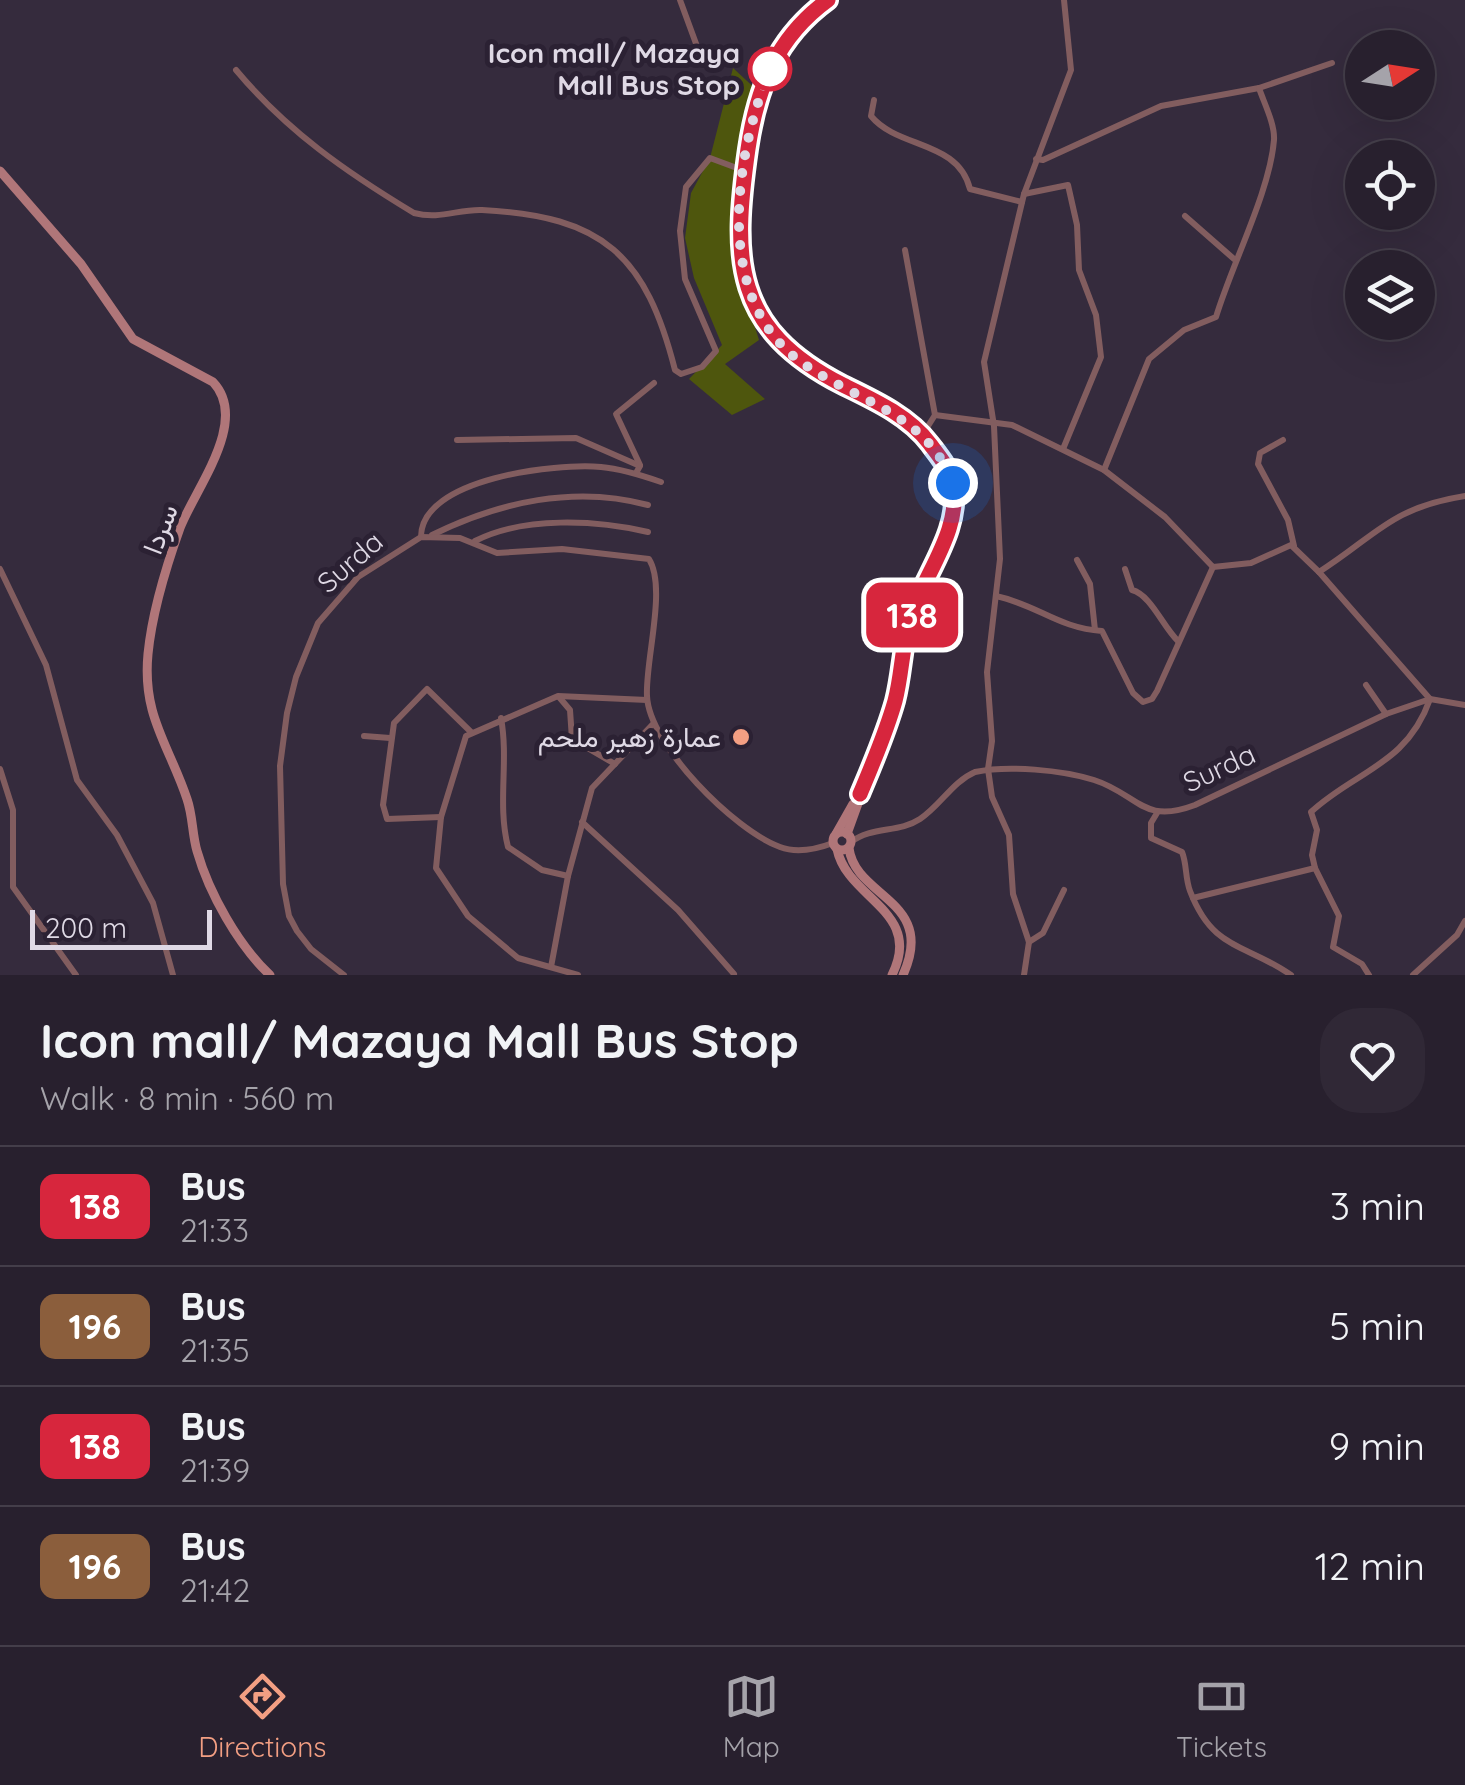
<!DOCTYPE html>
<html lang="en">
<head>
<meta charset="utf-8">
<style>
  :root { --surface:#28202e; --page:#302836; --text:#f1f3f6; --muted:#a5a3aa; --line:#443e4a; --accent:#f39f83 }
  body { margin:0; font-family:Quicksand,Vazirmatn,sans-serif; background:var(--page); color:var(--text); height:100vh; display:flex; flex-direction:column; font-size:38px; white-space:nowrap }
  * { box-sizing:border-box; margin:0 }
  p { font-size:32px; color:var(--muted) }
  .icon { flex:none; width:55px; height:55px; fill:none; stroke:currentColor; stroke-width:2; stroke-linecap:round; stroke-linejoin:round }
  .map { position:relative; height:975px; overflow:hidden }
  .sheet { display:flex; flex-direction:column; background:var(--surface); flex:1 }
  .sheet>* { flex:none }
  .badge { padding:0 20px; border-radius:15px; font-size:35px; line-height:65px }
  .needle { width:65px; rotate:78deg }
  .tools { position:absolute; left:1345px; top:30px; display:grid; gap:20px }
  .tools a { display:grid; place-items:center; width:90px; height:90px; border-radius:50%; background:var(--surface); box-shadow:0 10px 40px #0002,0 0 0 2px var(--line); font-size:50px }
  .scale { position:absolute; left:30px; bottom:25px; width:182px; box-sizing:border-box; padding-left:10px; border:5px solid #dfd9e5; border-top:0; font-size:28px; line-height:35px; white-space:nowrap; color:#dfd9e5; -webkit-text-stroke:8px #2b2133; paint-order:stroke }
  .you { position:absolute; width:50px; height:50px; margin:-25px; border:8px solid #fff; border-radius:50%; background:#1a73e8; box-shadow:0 0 0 15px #1a73e833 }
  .map>.badge { position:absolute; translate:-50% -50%; box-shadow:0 0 0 5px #fff }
  .round { display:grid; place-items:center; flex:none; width:105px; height:105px; border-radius:40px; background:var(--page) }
  .overview { display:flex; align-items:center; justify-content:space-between; height:170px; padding:0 40px }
  h1 { font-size:48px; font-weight:700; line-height:75px }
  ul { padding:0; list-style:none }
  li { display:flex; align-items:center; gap:30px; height:120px; padding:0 40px; border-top:2px solid var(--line) }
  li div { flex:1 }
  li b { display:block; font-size:38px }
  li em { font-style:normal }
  li .badge { min-width:110px; font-weight:700; text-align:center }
  .tabs { display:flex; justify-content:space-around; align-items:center; height:140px; border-top:2px solid var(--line); background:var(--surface); font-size:28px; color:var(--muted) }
  .tabs a { display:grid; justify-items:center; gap:5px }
  .tabs .selected { color:var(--accent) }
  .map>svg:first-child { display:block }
  .green { fill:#4e560d }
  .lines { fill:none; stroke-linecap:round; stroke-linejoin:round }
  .street { stroke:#825d5f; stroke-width:6 }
  .secondary { stroke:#b07679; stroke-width:9 }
  .line-casing { stroke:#fff; stroke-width:22 }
  .line { stroke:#d7263d; stroke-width:15 }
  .walk { stroke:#dfd9e5; stroke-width:10; stroke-dasharray:0 18 }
  .stop-dot { fill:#fff; stroke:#d7263d; stroke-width:5 }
  .poi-dot { fill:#f39f83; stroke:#2b2133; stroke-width:4 }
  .labels { text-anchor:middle; stroke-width:10; stroke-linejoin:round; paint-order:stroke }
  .stop-label { font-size:28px; font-weight:bold; fill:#dfd9e5; stroke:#2b2133; text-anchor:end }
  .street-label { font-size:28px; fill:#dfd9e5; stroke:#2b2133 }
  .poi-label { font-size:28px; fill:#dfd9e5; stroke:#2b2133; text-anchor:end }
</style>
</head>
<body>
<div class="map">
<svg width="1465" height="975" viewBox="0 0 1465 975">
  <rect width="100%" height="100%" fill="#352b3d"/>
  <path class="green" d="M733 68 760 93 734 231 741 282 759 340 725 364 765 399 732 415 689 379 722 345 694 278 685 238 691 193 710 158Z"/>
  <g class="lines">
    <g class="street">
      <path d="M680 0 698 49"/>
      <path d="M236 70C287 131 346 172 414 213 440 220 458 209 482 210 604 216 646 256 675 370L681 374 702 367 716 351 685 279 680 231 686 187 710 158 745 171"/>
      <path d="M874 100 871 116C898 149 958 140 970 189L1022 202"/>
      <path d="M1036 159 1043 160 1161 106 1259 88 1332 63"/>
      <path d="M1024 194 1068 185 1077 225 1079 270 1096 315 1101 357 1063 449"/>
      <path d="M1185 216 1234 259"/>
      <path d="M905 250 935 415"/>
      <path d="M923 434 935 415 1012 425 1104 470 1165 517 1213 567 1251 563 1291 545 1319 572C1377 535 1390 508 1465 496"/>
      <path d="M457 440 576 438 640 466 636 473"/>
      <path d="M1283 440 1260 453 1258 464 1288 520 1294 546"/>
      <path d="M640 465 616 414 654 383"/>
      <path d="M1104 470 1149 359 1184 330 1216 317C1232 264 1270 191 1274 140 1275 124 1264 103 1259 88"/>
      <path d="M432 535C499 502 575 485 648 505"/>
      <path d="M421 537C421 478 556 463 601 467 622 469 641 475 661 482"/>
      <path d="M475 541C524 516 596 520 648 532"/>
      <path d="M1077 560 1090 584 1095 630"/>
      <path d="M0 569 46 665 77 780 117 835 153 903 173 975"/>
      <path d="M1125 569 1132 590C1151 595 1163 627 1178 641"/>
      <path d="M1319 572 1430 699C1407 765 1355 771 1311 812L1317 830 1312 855 1315 868 1339 916 1333 947 1362 964 1369 975"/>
      <path d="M996 596C1038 605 1058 628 1102 631L1133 693 1143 702 1152 699 1157 691 1213 567"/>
      <path d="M1366 685 1386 714"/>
      <path d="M559 697 570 710 572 739 615 764"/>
      <path d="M501 718C509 762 497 804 508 847L542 870 568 876"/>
      <path d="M364 736 390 738"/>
      <path d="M0 769 13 810V887L76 975"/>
      <path d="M1157 813 1151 823V838L1182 852C1187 864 1185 878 1190 891 1213 951 1245 943 1291 975"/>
      <path d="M441 817 387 819 383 805 394 723 427 689 472 733"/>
      <path d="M582 822 678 910 734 974"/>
      <path d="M851 842C872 826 899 833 920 819 941 805 952 782 975 772 1008 765 1062 770 1094 780 1138 794 1142 825 1195 805L1386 714 1430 699 1465 705"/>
      <path d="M1193 898 1315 868"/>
      <path d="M1029 942 1043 933 1064 890"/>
      <path d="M551 967 568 876 592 788 653 724"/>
      <path d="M344 975 311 949 297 931 289 916 283 884 280 766 287 713 296 677 318 623 358 577 421 537 460 538 497 553 562 549 649 559C667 588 645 661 647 696 649 745 734 830 780 847 798 854 817 849 833 843"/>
      <path d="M578 975 518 958 468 916 436 868 441 817 466 736 558 696 647 700"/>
      <path d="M1024 975 1029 942 1013 894 1009 835 992 797 988 769 992 741 987 672 1000 559 994 426 984 362 1024 194 1071 70 1064 0"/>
      <path d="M1413 975 1457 935 1465 921"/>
    </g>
    <g class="secondary">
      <path d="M828 0 788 34 758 98 739 221 745 277 762 320 797 360 882 405 923 434 948 470 954 509 911 618 896 698 847 834"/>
      <path d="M0 171 81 264 133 339 213 382C250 421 195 489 180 528 166 567 152 613 148 654 142 716 169 745 187 799 193 816 192 834 197 851 209 893 238 945 270 975"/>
      <circle cx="842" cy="841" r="9"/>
      <path d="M836 834 853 804"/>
      <path d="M849 848C855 898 937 900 903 975"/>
      <path d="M837 849C847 899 924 911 892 975"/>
    </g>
  </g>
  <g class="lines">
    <g class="line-casing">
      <path id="line" d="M828 0C777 37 757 87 748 149 732 260 733 329 843 385 874 400 909 416 930 444 939 456 950 469 953 483 962 531 923 575 910 619 902 646 902 674 895 701 886 733 873 763 860 794"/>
    </g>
    <use href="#line" class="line"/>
    <path class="walk" d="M770 69C735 156 712 298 801 362 856 402 926 412 953 483"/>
  </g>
  <circle class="stop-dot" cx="770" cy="69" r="20"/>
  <circle class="poi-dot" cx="741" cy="737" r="10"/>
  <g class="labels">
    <g class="stop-label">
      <text x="740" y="63">Icon mall/ Mazaya<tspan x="740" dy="32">Mall Bus Stop</tspan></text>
    </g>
    <g class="street-label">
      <text transform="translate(160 529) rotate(-69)" y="10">سردا</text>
      <text transform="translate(350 562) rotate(-41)" y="10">Surda</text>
      <text transform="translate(1219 768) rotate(-25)" y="10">Surda</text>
    </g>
    <g class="poi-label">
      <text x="721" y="747">عمارة زهير ملحم</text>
    </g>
  </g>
</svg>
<div class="tools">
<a><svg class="needle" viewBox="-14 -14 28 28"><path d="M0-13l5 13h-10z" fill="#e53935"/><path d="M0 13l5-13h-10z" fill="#a5a3aa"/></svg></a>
<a><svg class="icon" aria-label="locate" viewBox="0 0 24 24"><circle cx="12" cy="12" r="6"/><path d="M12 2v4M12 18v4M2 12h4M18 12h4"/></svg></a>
<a><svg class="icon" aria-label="layers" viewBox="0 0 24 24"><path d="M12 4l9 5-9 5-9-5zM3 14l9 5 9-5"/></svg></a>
</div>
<div class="scale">200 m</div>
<div class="you" style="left:953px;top:483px"></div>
<b class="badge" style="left:912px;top:615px;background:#d7263d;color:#fff">138</b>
</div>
<section class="sheet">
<div class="overview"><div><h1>Icon mall/ Mazaya Mall Bus Stop</h1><p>Walk · 8 min · 560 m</p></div><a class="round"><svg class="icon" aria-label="heart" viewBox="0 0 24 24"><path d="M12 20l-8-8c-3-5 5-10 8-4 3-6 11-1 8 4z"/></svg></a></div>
<ul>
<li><span class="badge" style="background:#d7263d;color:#fff">138</span><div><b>Bus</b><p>21:33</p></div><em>3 min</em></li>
<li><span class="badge" style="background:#8b5e3c;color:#fff">196</span><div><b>Bus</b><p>21:35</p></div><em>5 min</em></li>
<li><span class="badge" style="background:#d7263d;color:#fff">138</span><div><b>Bus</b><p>21:39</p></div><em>9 min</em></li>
<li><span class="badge" style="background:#8b5e3c;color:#fff">196</span><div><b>Bus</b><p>21:42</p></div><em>12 min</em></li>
</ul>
</section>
<nav class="tabs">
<a class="selected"><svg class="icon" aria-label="directions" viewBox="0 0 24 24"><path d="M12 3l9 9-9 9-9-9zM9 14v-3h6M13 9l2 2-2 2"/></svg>Directions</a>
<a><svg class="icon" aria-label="map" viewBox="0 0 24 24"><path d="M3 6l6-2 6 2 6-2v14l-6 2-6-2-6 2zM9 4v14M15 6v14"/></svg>Map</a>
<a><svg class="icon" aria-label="tickets" viewBox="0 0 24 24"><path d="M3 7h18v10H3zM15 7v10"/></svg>Tickets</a>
</nav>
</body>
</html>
